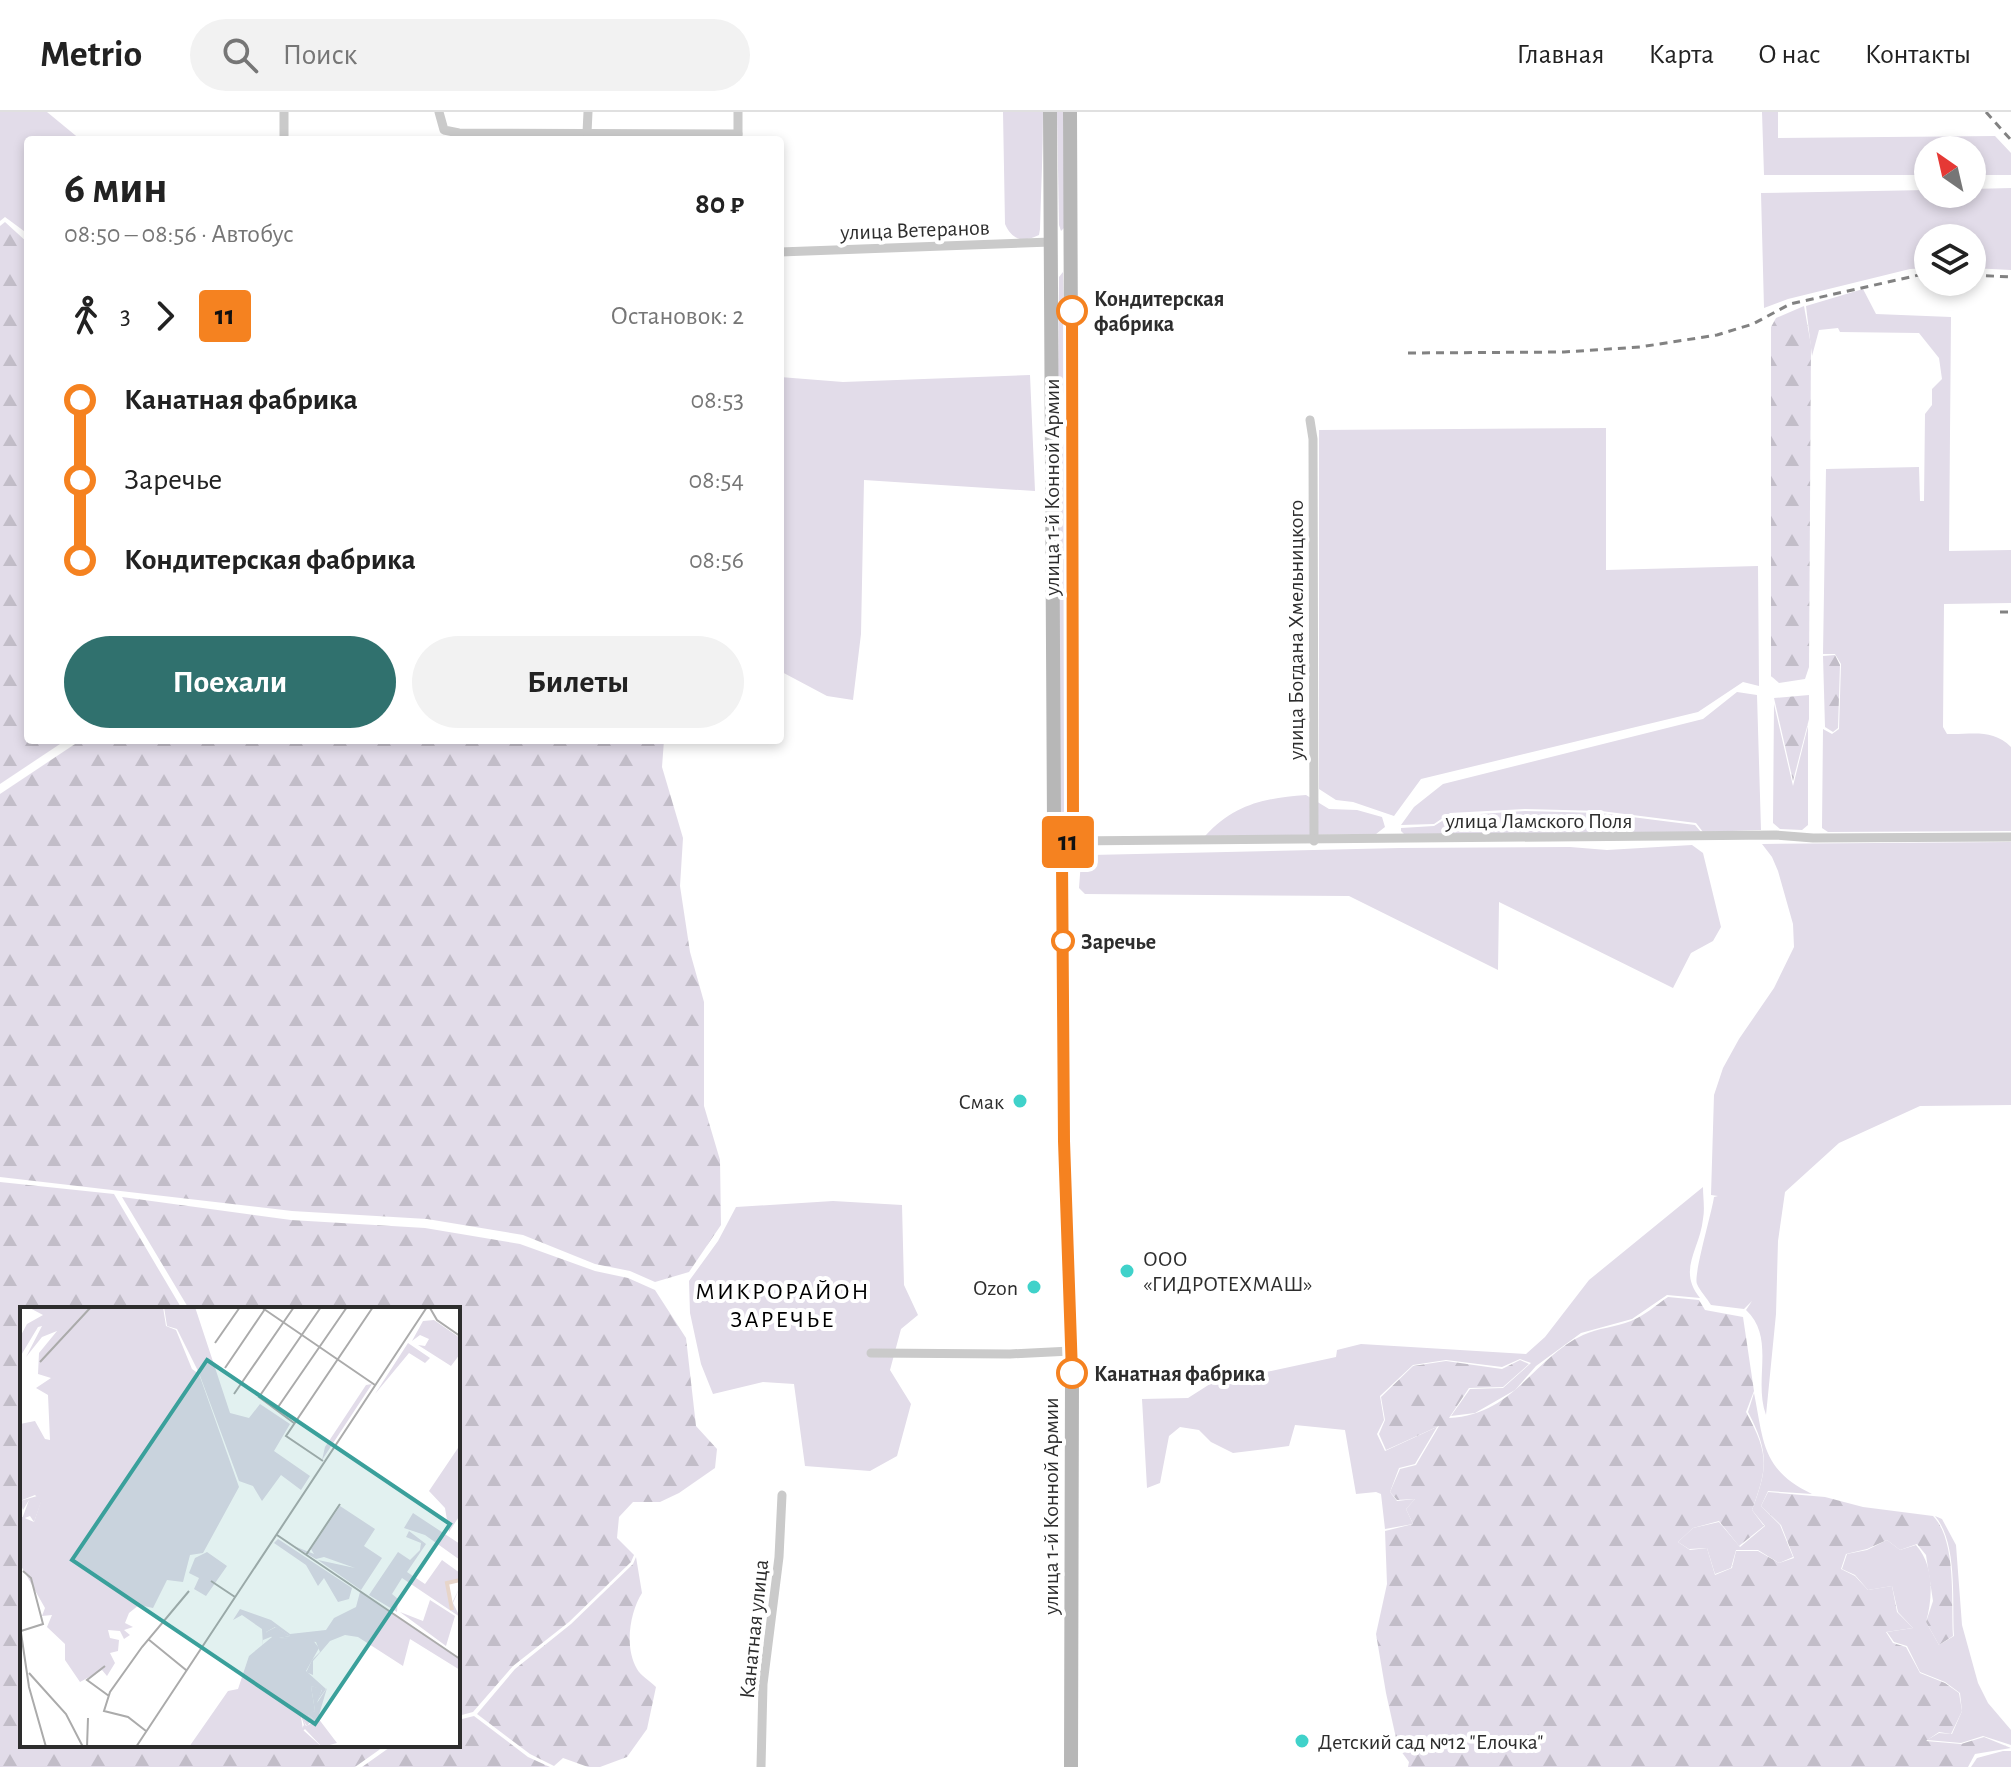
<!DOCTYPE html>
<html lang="ru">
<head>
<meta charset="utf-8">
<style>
  :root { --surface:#fff; --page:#f2f2f2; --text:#222; --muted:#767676; --line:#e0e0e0; --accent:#30716e }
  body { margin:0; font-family:"Alegreya Sans",sans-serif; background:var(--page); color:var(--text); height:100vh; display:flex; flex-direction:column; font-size:30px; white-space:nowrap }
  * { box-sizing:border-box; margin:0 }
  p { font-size:26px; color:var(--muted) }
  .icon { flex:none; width:44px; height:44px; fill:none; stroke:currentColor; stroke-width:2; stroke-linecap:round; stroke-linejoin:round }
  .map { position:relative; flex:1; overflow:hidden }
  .side { position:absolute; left:24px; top:24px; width:760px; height:608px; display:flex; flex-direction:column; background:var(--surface); border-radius:8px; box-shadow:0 4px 12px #0003 }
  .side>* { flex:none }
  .badge { padding:0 16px; border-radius:6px; font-size:28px; line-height:52px }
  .needle { width:52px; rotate:326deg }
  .controls { position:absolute; left:1914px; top:24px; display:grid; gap:16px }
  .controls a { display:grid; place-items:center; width:72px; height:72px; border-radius:50%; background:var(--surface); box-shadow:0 4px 12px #0003; font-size:40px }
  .map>.badge { position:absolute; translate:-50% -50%; box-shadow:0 0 0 4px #fff }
  .legs { display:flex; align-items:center; gap:12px; height:88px; padding:0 40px; font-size:26px }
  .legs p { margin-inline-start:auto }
  .head { display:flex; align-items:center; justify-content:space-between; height:136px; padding:0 40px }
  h1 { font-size:44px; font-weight:600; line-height:60px }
  .cta { display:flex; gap:16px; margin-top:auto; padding:16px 40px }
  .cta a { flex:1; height:92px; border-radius:48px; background:var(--accent); color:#fff; font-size:32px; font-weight:600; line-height:92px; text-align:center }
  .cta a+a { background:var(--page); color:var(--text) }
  ul { padding:0 40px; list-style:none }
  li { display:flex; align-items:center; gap:28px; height:80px; font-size:30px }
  li i { display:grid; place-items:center; width:12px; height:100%; margin:0 10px; background:currentColor }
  li i::after { content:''; width:20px; height:20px; margin:-10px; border:6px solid; border-radius:50%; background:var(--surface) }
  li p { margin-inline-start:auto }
  li:first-child i { background:linear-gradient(#0000 50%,currentColor 0) }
  li:last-child i { background:linear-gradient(currentColor 50%,#0000 0) }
  header { display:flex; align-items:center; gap:48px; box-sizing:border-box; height:112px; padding:0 40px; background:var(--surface); border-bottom:2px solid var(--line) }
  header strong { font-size:38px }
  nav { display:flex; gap:44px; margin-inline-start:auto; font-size:28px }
  .search { width:560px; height:72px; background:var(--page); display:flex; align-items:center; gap:20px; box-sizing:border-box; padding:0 28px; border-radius:44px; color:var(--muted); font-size:30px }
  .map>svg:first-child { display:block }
  .grass { fill:#e2dce9 }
  .forest { fill:url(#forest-firs) }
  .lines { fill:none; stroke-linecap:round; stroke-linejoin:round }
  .street { stroke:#cacaca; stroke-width:9 }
  .secondary { stroke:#b7b7b7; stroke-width:14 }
  .rail { stroke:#828282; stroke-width:3; stroke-dasharray:8 6; stroke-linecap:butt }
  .line-1-casing { stroke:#fff; stroke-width:18 }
  .line-1 { stroke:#f58220; stroke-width:12 }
  .stop-1-dot { fill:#fff; stroke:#f58220; stroke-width:4 }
  .poi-dot { fill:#40d2ca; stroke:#fff; stroke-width:3 }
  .labels { text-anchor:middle; stroke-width:8; stroke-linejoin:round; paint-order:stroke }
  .street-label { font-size:22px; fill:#2d2d2d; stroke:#fff }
  .stop-label { font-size:22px; font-weight:bold; fill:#2d2d2d; stroke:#fff; text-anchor:start }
  .poi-label { font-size:22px; fill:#2d2d2d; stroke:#fff; text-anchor:end }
  .neighbourhood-label { font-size:24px; letter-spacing:2px; fill:#000; stroke:#fff }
  .inset-river { fill:none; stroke:#e7d5c9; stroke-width:4 }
  .inset-road { fill:none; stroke:#ababab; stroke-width:2 }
  .view { fill:#3aa09b; fill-opacity:0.15; stroke:#3aa09b; stroke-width:4 }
  .inset-edge { fill:none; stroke:#2d2d2d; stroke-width:4 }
</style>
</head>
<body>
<header>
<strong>Metrio</strong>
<div class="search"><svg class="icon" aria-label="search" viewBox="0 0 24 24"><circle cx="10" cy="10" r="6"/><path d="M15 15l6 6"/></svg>Поиск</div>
<nav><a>Главная</a><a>Карта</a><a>О нас</a><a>Контакты</a></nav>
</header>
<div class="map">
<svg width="2011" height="1655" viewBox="0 0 2011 1655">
  <defs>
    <pattern id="forest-firs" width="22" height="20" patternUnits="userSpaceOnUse" patternTransform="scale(2)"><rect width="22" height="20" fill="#e2dce9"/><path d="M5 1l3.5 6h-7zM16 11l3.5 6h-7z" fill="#c2bdc8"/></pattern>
  </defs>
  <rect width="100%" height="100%" fill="#fff"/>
  <g class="grass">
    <path d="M0 0H47L81 28H28V122L5 105 0 109Z"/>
    <path d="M1003 0H1043C1043 39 1041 78 1040 117L1039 123C1023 131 1012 128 1005 112Z"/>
    <path d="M1057 0H1063L1065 115 1061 119 1059 113Z"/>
    <path d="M1762 0H1778V26L1995 24 2011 41V63H1972V38H1928V63H1764Z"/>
    <path d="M2011 76V158L1972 156V126H1928V156L1910 157 1788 187 1764 196 1761 81 1928 78V82H1972V77Z"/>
    <path d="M1063 160 1066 278 1062 283 1058 278 1059 165Z"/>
    <path d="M1863 177 1876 202 1951 205 1949 439 2011 438V491L1944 492 1943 615 1947 622C1971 623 1992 616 2011 635V719L1828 720 1822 716 1823 617 1832 622 1839 617 1841 552 1835 542H1823L1826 357 1919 355 1920 389H1924L1925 302 1932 293V277L1942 267 1939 246 1919 221 1840 220 1838 216 1819 218 1812 244 1806 194Z"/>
    <path d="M1030 263 1035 379 864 368 861 522 853 588 827 584 780 559V265L843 270Z"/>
    <path d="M1606 316V458L1758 454 1759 574 1743 570 1698 600 1421 667 1394 704 1353 690 1336 688 1319 677V318Z"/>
    <path d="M1061 331 1066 334V716H1063L1059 704V338Z"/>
    <path d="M1737 580 1757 583 1761 718 1703 720 1696 711 1601 699 1525 697 1450 701 1434 712 1401 713 1414 695 1443 672 1703 607Z"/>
    <path d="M1774 592 1793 674 1808 614V713L1802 718 1780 717 1773 711Z"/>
    <path d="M1306 683 1329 697 1357 698 1382 705 1385 715 1376 722 1205 724C1235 692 1264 686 1306 683Z"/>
    <path d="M1525 699 1600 701 1695 713 1701 720 1405 723 1401 719V716L1434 714 1450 704Z"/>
    <path d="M2011 730V993L1920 994 1839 1031 1785 1080 1778 1129 1776 1202 1766 1303C1753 1268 1776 1226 1746 1198L1752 1189 1744 1197 1711 1193C1707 1186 1700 1179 1697 1172 1693 1164 1712 1100 1714 1085L1718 1084 1711 1083 1714 983 1723 956 1739 927 1774 876 1794 835 1793 812 1778 759 1772 745 1762 732Z"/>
    <path d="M1692 733 1703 741 1721 815 1713 829 1691 841 1673 876 1499 790 1498 858 1349 784 1085 782 1079 776 1081 749 1091 743 1400 736 1570 735 1607 738Z"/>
    <path d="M1703 1075C1703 1085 1705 1097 1703 1107 1700 1137 1677 1158 1700 1186L1667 1183 1632 1207 1581 1221 1536 1254 1515 1278 1475 1301 1451 1304 1470 1277 1503 1276 1531 1251 1520 1247 1502 1255 1446 1248 1413 1253 1380 1284 1384 1308 1377 1322 1385 1339 1437 1315 1415 1352 1399 1356 1390 1380 1397 1389 1415 1387 1406 1397 1413 1412 1385 1417 1381 1382 1376 1380 1356 1382 1345 1318 1295 1313 1289 1334 1233 1341 1211 1330 1199 1318 1180 1315 1169 1324 1160 1371 1147 1376 1142 1287 1188 1286 1210 1272 1336 1245 1337 1238 1361 1232 1526 1242 1545 1225 1589 1168Z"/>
    <path d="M833 1089 902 1093 904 1173 918 1203 901 1217 890 1258 911 1292 897 1344 870 1359 805 1354 794 1272 763 1270 713 1282 701 1252 690 1201 689 1169 718 1129 736 1095Z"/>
    <path d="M1754 1281C1764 1331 1762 1358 1812 1382L1768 1379 1761 1394 1780 1413 1793 1445 1779 1451 1758 1438H1736L1731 1456 1715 1462 1707 1436 1689 1437 1678 1430 1693 1416 1719 1410 1740 1435 1765 1414 1752 1398C1768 1356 1769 1340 1748 1300Z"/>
    <path d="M1935 1404 1942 1407 1956 1433 1962 1513 1978 1571 1988 1591 2011 1618V1633L1983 1624 1961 1631 1927 1628 1939 1621 1952 1622 1962 1599 1960 1581 1945 1570 1920 1560 1907 1534 1894 1530 1887 1520 1913 1516 1898 1500 1892 1474 1868 1478 1855 1463 1842 1457 1847 1442 1867 1438 1887 1428 1900 1438 1916 1433C1934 1453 1933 1485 1926 1510L1939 1533 1954 1524C1952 1490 1958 1431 1935 1404Z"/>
    <path d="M2003 1639H2011V1655H1971L1977 1646Z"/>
  </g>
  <g class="forest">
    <path d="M5 110 28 131V628H66L0 672V114Z"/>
    <path d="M1804 194 1811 233 1809 555 1805 567 1779 571 1771 564V215L1776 206Z"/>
    <path d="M1835 543 1840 553 1838 616 1833 620 1825 615 1823 544Z"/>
    <path d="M1809 583V607L1793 669 1774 586Z"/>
    <path d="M81 628H664L662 655 683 726 680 774 690 840 704 890V994L720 1048 721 1113 689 1160 655 1170 630 1159 595 1152 523 1123 427 1107 292 1099 0 1065V682Z"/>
    <path d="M0 1070 114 1082 182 1197H22V1633H386L355 1655H0Z"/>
    <path d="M122 1085 291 1108 425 1116 520 1132 595 1159 628 1166 655 1178 686 1226 696 1314 717 1337 715 1356 679 1381 660 1390H633L619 1405 617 1426 634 1443 631 1450 569 1510 513 1554 473 1600 458 1604V1197H189Z"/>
    <path d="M1668 1185 1699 1188 1705 1198 1743 1205 1754 1279 1746 1300C1769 1342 1768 1354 1752 1398L1764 1414 1739 1434 1719 1409 1693 1416 1678 1430 1690 1438 1707 1436 1715 1463 1732 1456 1736 1439H1758L1779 1451 1794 1446 1781 1413 1761 1394 1768 1380 1825 1385 1863 1395 1933 1404C1957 1428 1951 1491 1953 1524L1939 1533 1926 1510 1933 1489 1926 1443 1917 1432 1900 1438 1887 1428 1867 1437 1846 1442 1841 1457 1855 1464 1868 1478 1892 1474 1897 1500 1913 1516 1886 1520 1893 1531 1906 1535 1920 1561 1945 1571 1959 1581 1962 1599 1951 1622 1939 1620 1926 1629 1961 1632 1984 1625 2011 1636 1975 1642 1968 1655H1408L1409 1650 1398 1635 1386 1581 1376 1522 1387 1472 1385 1419 1413 1412 1406 1397 1415 1387 1397 1388 1390 1380 1400 1357 1416 1353 1439 1314 1386 1338 1379 1322 1385 1308 1381 1285 1413 1254 1446 1249 1502 1257 1520 1248 1529 1252 1503 1275 1469 1276 1449 1306C1514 1303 1532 1247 1583 1223 1598 1216 1616 1215 1631 1209 1644 1204 1656 1193 1668 1185Z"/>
    <path d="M636 1445 642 1481C630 1500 624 1535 637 1557 640 1563 650 1569 656 1575L647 1617 627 1645 600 1655H588L563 1646 554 1654 530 1642 477 1602 515 1557 571 1512 633 1452Z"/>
    <path d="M474 1604 528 1645 550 1655H362L393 1633H458V1608Z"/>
  </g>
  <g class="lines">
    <g class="street">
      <path d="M284 0V28"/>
      <path d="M439 0 444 18 459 21 738 22"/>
      <path d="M587 21 588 0"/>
      <path d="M738 25V0"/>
      <path d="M780 140 1051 130"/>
      <path d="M1310 308 1313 327 1314 729"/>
      <path d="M1068 729 1776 723 1813 726 2011 725"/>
      <path d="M871 1241 1010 1242 1071 1239"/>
      <path d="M761 1655 763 1572 779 1445 782 1383"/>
    </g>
    <g class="secondary">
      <path d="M1050 0 1054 712 1062 749 1064 1029 1072 1264 1071 1655"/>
      <path d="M1062 749 1073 712 1070 0"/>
    </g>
    <g class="rail">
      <path d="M1986 0 2011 28"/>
      <path d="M1972 163 2011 165"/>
      <path d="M1408 241 1564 240 1640 235 1717 223 1753 212 1790 192 1928 161"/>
      <path d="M2000 500H2011"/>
    </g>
  </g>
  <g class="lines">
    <g class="line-1-casing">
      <path id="line-1" d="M1072 1261 1064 1029 1062 749 1073 712 1072 199"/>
    </g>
    <use href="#line-1" class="line-1"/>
  </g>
  <g class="stop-1-dot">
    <circle cx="1072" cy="199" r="14"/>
    <circle cx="1063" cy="829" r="10"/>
    <circle cx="1072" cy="1261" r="14"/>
  </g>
  <g class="poi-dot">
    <circle cx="1020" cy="989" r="8"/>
    <circle cx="1127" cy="1159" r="8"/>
    <circle cx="1034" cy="1175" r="8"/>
    <circle cx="1302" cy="1629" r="8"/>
  </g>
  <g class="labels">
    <g class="street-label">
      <text transform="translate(915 117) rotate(-2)" y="8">улица Ветеранов</text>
      <text transform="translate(1051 375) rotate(-90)" y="8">улица 1-й Конной Армии</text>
      <text transform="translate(1295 518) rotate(-90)" y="8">улица Богдана Хмельницкого</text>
      <text x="1539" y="716">улица Ламского Поля</text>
      <text transform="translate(1050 1394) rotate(-90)" y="8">улица 1-й Конной Армии</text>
      <text transform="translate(753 1517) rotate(-84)" y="8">Канатная улица</text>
    </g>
    <g class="stop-label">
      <text x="1094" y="194">Кондитерская<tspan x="1094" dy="25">фабрика</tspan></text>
      <text x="1081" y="837">Заречье</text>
      <text x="1094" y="1269">Канатная фабрика</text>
    </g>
    <g class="poi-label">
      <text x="1004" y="997">Смак</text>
      <text x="1143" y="1154" text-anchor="start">ООО<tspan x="1143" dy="25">«ГИДРОТЕХМАШ»</tspan></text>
      <text x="1018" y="1183">Ozon</text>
      <text x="1318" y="1637" text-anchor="start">Детский сад №12 "Елочка"</text>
    </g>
    <g class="neighbourhood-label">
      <text x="783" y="1187">МИКРОРАЙОН<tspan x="783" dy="28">ЗАРЕЧЬЕ</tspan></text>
    </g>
  </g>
  <g transform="translate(20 1195)">
    <rect width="440" height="440" fill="#fff"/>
    <path d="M144 0H175L210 106 229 111 240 97 270 117 254 144 290 169 281 183 261 168 242 194 233 179 219 174 179 66 157 22 147 19ZM414 13 440 31V47L431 59 398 38 405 39 409 32 400 28 392 34 403 14ZM388 36 410 51 405 56 389 46 355 87ZM352 77 302 153 305 140 346 78ZM440 138V208L429 225 425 201 409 184ZM24 187 14 215 10 209 2 212 9 193 3 203 0 194ZM320 199 355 222 344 239 362 251 341 283 298 253 335 261 304 250 296 252 274 239 294 247 291 242ZM393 206 440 237V253L405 228 384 221ZM389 224 406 237 387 265 405 277 422 253 440 266V273L426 278 431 298 440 280 433 296 440 310 382 271 372 287 378 292 377 305 349 288 378 245 390 253 400 243 401 236 386 230ZM258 232 332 281 329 292 318 295 304 271 298 279 286 258 254 236ZM187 245 207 259 186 289 174 282 179 271 169 266 175 251ZM340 285 438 351 440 363 390 332 383 359 338 330 325 328 310 334 293 354V368L286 365V374L273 363 285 368 292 353 300 345 296 335 259 331 270 329 255 320 246 325 253 329 243 333V339L242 322 222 308 213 313 220 302 251 313 270 327 306 323 314 311 336 300ZM410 293 435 309 426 339 380 305 403 314ZM291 379 302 382 297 396 307 381 298 411 317 436 302 440 285 422 275 432 246 430 243 420 254 416 258 420 247 428 277 429 284 418 281 408 286 419 296 414 287 407 295 404Z" fill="#e2dce9"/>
    <path d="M8 0H143L146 19 156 23 172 62 179 67 219 180 183 246 170 248 163 275 147 273 133 301 119 298 109 306 105 316 113 320 104 323 110 328 104 332 100 324 88 323 90 331 99 333 98 344 90 346 95 356 87 369 82 363 60 375 45 353V337L27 320 32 308 22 309 25 301 0 257V209L14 215 21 194 15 188 0 194V117L15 114 25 132 30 133 28 88 16 81 31 71 18 67 19 46 37 24 22 30 6 50 22 19 18 20 0 50V30L7 17 23 8ZM256 320 270 329 259 331 292 332 299 341 286 364 306 382 296 396 302 383 291 379 295 404 288 408 297 415 292 413 287 419 281 410 283 423 302 440H169L208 384 218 382 229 349 252 330 246 325Z" fill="#e2dce9"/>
    <path class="inset-river" d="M432 303 427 276 440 273"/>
    <path class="inset-road" d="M241 0 355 78M410 1 417 13 440 29M195 36 220 0M20 55 71 0M205 61 245 2M214 87 274 0M256 103 327 0M274 116 239 90 301 0M303 154 266 129 353 0M257 228 440 352M286 248 320 197M191 274 215 290M0 319 9 380 26 440M1 324 23 317 11 271 3 264M128 332 166 363M85 359 67 373 89 389M9 366 46 407 63 440M126 424 108 410 84 404 90 385 122 340 169 284M67 440 68 411M116 440 407 0"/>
    <path class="view" d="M187 53 430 217 295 417 52 253Z"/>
    <rect width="440" height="440" class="inset-edge"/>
  </g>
</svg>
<div class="controls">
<a><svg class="needle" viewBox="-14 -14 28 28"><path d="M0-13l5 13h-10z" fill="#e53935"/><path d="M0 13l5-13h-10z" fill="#767676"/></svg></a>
<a><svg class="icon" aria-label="layers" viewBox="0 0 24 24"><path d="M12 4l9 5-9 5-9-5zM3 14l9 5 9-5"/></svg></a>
</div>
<b class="badge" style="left:1068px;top:730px;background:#f58220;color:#111">11</b>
<section class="side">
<div class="head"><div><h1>6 мин</h1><p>08:50 – 08:56 · Автобус</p></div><b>80 ₽</b></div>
<div class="legs"><svg class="icon" aria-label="walk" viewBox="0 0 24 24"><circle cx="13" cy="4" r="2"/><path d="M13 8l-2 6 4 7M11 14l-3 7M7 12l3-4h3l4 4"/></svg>3<svg class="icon" aria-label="forward" viewBox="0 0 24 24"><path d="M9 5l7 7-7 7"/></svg><b class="badge" style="background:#f58220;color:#111">11</b><p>Остановок: 2</p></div>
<ul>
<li><i style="color:#f58220"></i><b>Канатная фабрика</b><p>08:53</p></li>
<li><i style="color:#f58220"></i><span>Заречье</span><p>08:54</p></li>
<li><i style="color:#f58220"></i><b>Кондитерская фабрика</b><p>08:56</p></li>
</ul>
<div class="cta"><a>Поехали</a><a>Билеты</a></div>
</section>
</div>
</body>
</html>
